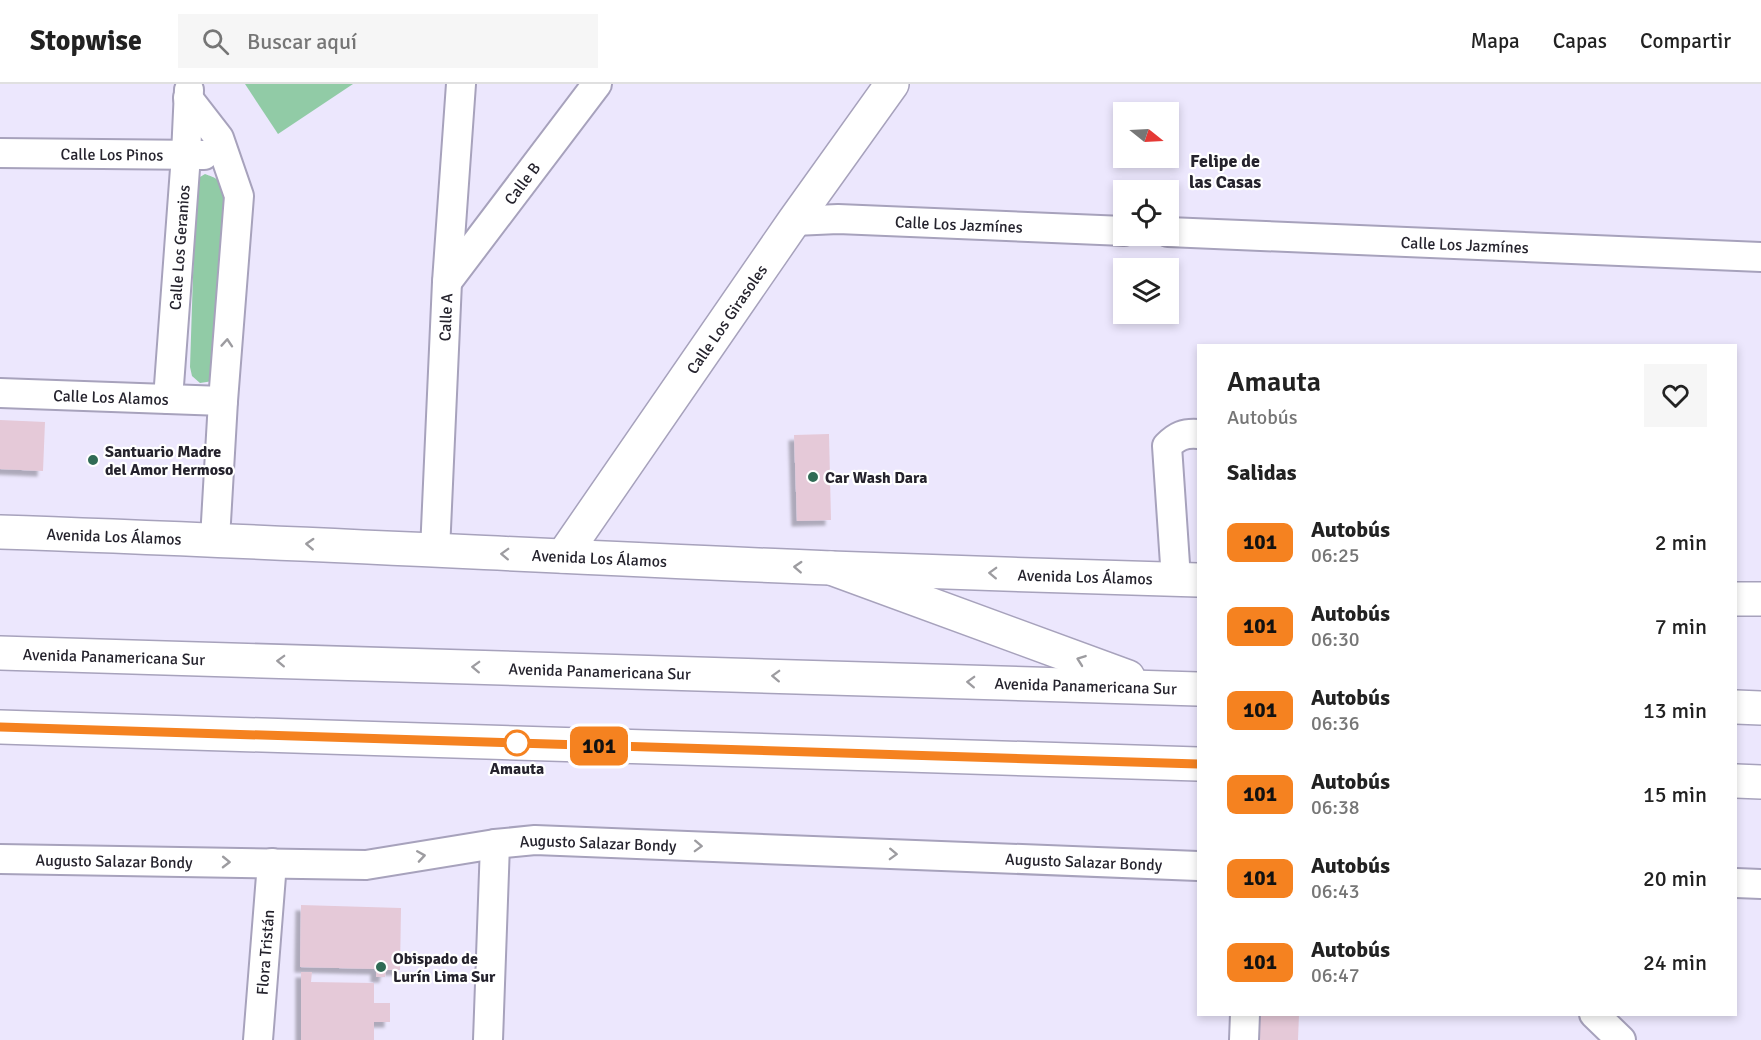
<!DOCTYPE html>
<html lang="es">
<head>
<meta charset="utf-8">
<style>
  :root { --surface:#fff; --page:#f6f6f6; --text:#222; --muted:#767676; --line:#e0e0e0 }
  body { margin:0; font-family:Signika,sans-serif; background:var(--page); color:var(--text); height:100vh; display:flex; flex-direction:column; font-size:22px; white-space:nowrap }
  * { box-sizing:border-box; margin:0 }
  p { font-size:20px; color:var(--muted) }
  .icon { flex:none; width:33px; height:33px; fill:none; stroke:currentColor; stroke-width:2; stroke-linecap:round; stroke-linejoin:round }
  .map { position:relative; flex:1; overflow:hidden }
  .details { position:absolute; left:1197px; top:260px; width:540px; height:672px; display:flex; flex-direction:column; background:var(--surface); border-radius:0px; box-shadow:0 3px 9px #0003 }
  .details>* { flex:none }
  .badge { padding:0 12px; border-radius:9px; font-size:21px; line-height:39px }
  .needle { width:39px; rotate:108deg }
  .buttons { position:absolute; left:1113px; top:18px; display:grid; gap:12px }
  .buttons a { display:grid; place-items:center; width:66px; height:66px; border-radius:0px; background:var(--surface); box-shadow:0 3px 9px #0003; font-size:30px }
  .map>.badge { position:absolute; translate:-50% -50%; box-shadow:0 0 0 3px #fff }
  h2 { padding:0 30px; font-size:22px; line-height:54px }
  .round { display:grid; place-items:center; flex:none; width:63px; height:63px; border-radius:0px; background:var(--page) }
  .head { display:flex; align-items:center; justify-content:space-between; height:102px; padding:0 30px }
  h1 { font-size:28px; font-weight:600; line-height:45px }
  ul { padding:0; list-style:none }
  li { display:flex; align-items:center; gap:18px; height:84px; padding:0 30px }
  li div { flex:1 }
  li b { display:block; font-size:22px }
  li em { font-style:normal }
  li .badge { min-width:66px; font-weight:700; text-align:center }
  header { display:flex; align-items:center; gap:36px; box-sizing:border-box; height:84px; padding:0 30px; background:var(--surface); border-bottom:2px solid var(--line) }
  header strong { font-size:28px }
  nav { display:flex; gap:33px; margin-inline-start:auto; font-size:21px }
  .search { width:420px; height:54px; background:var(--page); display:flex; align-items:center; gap:15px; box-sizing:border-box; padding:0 21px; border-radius:0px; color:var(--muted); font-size:22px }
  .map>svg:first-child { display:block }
  .green { fill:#91cba6 }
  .building { fill:#e5c9d8; filter:url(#shadow) }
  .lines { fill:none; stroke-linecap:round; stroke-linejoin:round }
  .minor-casing { stroke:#a7a2bc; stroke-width:32 }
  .tertiary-casing { stroke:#a7a2bc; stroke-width:36 }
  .motorway-casing { stroke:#a7a2bc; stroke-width:36 }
  .minor { stroke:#fff; stroke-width:28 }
  .tertiary { stroke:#fff; stroke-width:33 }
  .motorway { stroke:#fff; stroke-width:33 }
  .oneway { stroke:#9d9ca0 }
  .line-casing { stroke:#fff; stroke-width:14 }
  .line { stroke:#f58220; stroke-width:9 }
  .poi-dot { fill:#306b55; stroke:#fff; stroke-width:2 }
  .stop-dot { fill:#fff; stroke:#f58220; stroke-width:3 }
  .labels { text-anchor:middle; stroke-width:4.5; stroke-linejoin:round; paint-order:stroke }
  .street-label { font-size:16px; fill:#25232d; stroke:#fff }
  .poi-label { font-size:16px; font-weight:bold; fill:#25232d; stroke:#fff; text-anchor:start }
  .stop-label { font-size:16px; font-weight:bold; fill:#25232d; stroke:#fff }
  .neighbourhood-label { font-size:18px; font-weight:bold; fill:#25232d; stroke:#fff }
</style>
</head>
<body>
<header>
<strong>Stopwise</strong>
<div class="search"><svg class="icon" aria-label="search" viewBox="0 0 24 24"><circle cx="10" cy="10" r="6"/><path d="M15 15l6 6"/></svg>Buscar aquí</div>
<nav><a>Mapa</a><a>Capas</a><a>Compartir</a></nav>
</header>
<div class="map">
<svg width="1761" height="956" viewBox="0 0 1761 956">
  <defs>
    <filter id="shadow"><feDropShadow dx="-5.5" dy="5.5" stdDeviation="1.5" flood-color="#0004"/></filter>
  </defs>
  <rect width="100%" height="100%" fill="#ece7fd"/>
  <g class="green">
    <path d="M245 0H353L278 50Z"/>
    <path d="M205 90C216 94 220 95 224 107L217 289 213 297 200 299 192 292 190 283 196 100 200 93Z"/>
  </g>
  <g class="building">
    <path d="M0 336 45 338 43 387 0 385Z"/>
    <path d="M829 350 831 436 797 437 794 351Z"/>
    <path d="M301 821 401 824 400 886H386L385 893H376V885L300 883Z"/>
    <path d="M301 888H312L311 898 374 899V919H390V938H374V956H301Z"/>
    <path d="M1260 930H1299L1298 956H1260Z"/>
  </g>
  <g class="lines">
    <g class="minor-casing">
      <g id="minor">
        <path d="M188 14 219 54 239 112 223 317 215 455"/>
        <path id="s1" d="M0 69 204 71"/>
        <path id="s2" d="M794 137 838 135 1124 147"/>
        <path id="s3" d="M1168 148 1761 173"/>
        <path id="s4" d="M447 198 597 0"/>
        <path id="s5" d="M0 309 223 317"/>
        <path id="s6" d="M168 315 186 71 189 6"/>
        <path id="s7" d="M435 467 447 198 461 0"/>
        <path d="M1176 495 1167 362C1177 352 1184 349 1198 350"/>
        <path id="s8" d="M0 775 366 781 495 760 535 756 1198 782"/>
        <path d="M1736 799 1761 800"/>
        <path d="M1594 930 1621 956"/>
        <path id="s9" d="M258 956 272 779"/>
        <path d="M488 956 495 760"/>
        <path d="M1244 956 1245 930"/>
      </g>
    </g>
    <g class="tertiary-casing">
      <g id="tertiary">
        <path id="s10" d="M0 448C277 457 554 473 831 484 953 489 1076 492 1198 496"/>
        <path id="s11" d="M563 472 794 137 892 0"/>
        <path d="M1736 515H1761"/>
      </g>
    </g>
    <g class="motorway-casing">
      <g id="motorway">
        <path d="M831 484 1128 593"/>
        <path id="s12" d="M0 569 1198 605"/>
        <path d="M1736 623 1761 624"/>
        <path d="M0 643 1198 680"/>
        <path d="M1736 697 1761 698"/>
      </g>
    </g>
    <use href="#minor" class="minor"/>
    <use href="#tertiary" class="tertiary"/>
    <use href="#motorway" class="motorway"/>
  </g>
  <defs><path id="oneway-chevron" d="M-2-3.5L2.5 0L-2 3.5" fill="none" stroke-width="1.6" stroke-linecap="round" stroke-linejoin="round" transform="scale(1.5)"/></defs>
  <g class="oneway">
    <use href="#oneway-chevron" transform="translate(227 259) rotate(-86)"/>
    <use href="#oneway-chevron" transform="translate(310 460) rotate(-177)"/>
    <use href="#oneway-chevron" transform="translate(505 470) rotate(-178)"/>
    <use href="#oneway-chevron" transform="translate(798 483) rotate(-177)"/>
    <use href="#oneway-chevron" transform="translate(993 489) rotate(-178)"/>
    <use href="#oneway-chevron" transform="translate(1081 576) rotate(-160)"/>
    <use href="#oneway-chevron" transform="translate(281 577) rotate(-178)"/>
    <use href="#oneway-chevron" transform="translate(476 583) rotate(-178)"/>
    <use href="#oneway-chevron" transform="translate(776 592) rotate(-178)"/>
    <use href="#oneway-chevron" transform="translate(971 598) rotate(-178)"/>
    <use href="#oneway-chevron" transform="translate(698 762) rotate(2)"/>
    <use href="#oneway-chevron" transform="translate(893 770) rotate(2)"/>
    <use href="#oneway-chevron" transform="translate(421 772) rotate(-9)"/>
    <use href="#oneway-chevron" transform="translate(226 778) rotate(1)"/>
  </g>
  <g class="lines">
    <g class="line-casing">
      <path id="line" d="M0 643 1198 680"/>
    </g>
    <use href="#line" class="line"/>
  </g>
  <g class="poi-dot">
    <circle cx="93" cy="376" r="6"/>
    <circle cx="813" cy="393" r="6"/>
    <circle cx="381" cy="883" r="6"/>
  </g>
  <circle class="stop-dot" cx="517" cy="659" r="12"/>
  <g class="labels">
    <g class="street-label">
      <text dy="6" stroke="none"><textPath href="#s1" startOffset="112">Calle Los Pinos</textPath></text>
      <text dy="6" stroke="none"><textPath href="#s4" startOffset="124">Calle B</textPath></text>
      <text dy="6" stroke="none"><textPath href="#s2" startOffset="165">Calle Los Jazmínes</textPath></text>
      <text dy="6" stroke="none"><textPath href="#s3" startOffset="297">Calle Los Jazmínes</textPath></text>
      <text dy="6" stroke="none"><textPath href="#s6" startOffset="152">Calle Los Geranios</textPath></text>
      <text dy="6" stroke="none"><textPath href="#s7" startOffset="234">Calle A</textPath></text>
      <text dy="6" stroke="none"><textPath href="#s11" startOffset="288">Calle Los Girasoles</textPath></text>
      <text dy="6" stroke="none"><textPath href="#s5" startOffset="111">Calle Los Alamos</textPath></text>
      <text dy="6" stroke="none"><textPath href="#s10" startOffset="114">Avenida Los Álamos</textPath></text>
      <text dy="6" stroke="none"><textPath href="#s10" startOffset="600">Avenida Los Álamos</textPath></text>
      <text dy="6" stroke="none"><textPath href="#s10" startOffset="1086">Avenida Los Álamos</textPath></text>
      <text dy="6" stroke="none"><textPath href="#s12" startOffset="114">Avenida Panamericana Sur</textPath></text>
      <text dy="6" stroke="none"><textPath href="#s12" startOffset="600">Avenida Panamericana Sur</textPath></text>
      <text dy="6" stroke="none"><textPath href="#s12" startOffset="1086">Avenida Panamericana Sur</textPath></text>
      <text dy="6" stroke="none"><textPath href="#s8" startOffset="600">Augusto Salazar Bondy</textPath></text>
      <text dy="6" stroke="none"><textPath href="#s8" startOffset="114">Augusto Salazar Bondy</textPath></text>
      <text dy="6" stroke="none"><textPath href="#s8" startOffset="1086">Augusto Salazar Bondy</textPath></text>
      <text dy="6" stroke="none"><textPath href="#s9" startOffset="88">Flora Tristán</textPath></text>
    </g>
    <g class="poi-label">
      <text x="105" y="373">Santuario Madre<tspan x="105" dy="18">del Amor Hermoso</tspan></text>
      <text x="825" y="399">Car Wash Dara</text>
      <text x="393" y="880">Obispado de<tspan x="393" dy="18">Lurín Lima Sur</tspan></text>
    </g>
    <g class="stop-label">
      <text x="517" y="690">Amauta</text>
    </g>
    <g class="neighbourhood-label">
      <text x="1225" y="83">Felipe de<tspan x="1225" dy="21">las Casas</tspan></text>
    </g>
  </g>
</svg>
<div class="buttons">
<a><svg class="needle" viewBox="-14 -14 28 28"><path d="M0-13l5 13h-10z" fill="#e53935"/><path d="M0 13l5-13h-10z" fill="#767676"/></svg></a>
<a><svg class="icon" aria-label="locate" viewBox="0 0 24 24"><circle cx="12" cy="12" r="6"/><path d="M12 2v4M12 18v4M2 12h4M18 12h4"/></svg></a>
<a><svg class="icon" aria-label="layers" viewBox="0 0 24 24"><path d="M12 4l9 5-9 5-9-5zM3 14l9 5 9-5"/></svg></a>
</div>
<b class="badge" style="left:599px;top:662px;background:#f58220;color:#111">101</b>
<section class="details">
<div class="head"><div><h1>Amauta</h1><p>Autobús</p></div><a class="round"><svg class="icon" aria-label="heart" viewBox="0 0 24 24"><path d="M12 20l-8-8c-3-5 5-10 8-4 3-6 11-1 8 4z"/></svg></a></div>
<h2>Salidas</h2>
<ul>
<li><span class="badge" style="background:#f58220;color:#111">101</span><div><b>Autobús</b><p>06:25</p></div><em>2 min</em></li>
<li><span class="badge" style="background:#f58220;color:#111">101</span><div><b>Autobús</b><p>06:30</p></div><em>7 min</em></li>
<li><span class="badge" style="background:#f58220;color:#111">101</span><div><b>Autobús</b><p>06:36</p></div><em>13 min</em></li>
<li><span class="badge" style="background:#f58220;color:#111">101</span><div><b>Autobús</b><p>06:38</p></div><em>15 min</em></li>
<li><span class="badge" style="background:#f58220;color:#111">101</span><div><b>Autobús</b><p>06:43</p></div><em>20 min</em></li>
<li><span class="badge" style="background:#f58220;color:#111">101</span><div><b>Autobús</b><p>06:47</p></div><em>24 min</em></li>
</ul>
</section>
</div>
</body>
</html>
